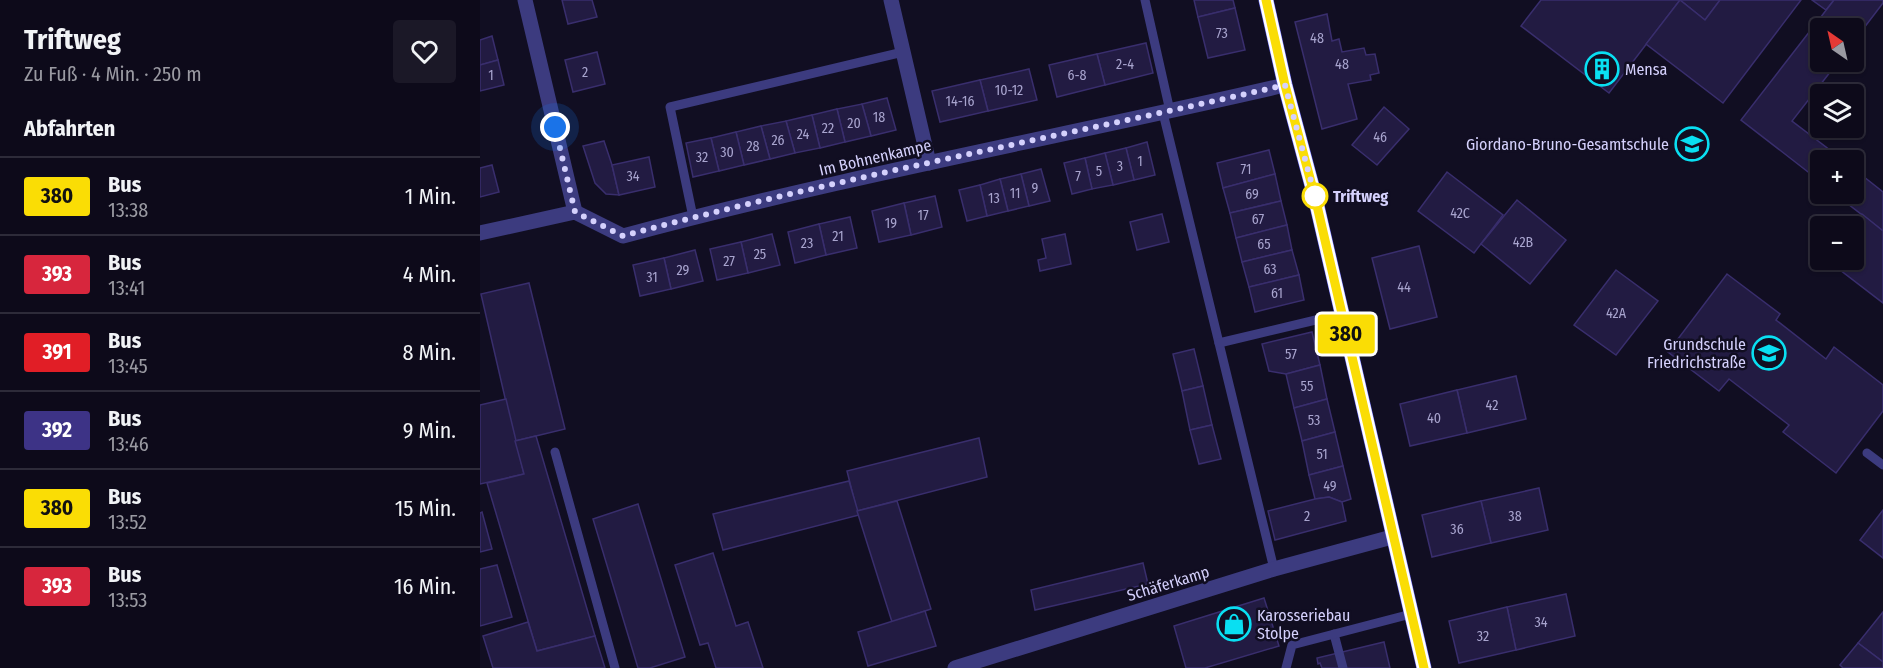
<!DOCTYPE html>
<html lang="de">
<head>
<meta charset="utf-8">
<style>
  :root { --surface:#0d0a1a; --page:#1b1827; --text:#f1f3f6; --muted:#9a9aa2; --line:#2d2b39 }
  body { margin:0; font-family:"Fira Sans Condensed",sans-serif; background:var(--page); color:var(--text); height:100vh; display:flex; flex-direction:column; font-size:22px; white-space:nowrap }
  * { box-sizing:border-box; margin:0 }
  p { font-size:20px; color:var(--muted) }
  .icon { flex:none; width:33px; height:33px; fill:none; stroke:currentColor; stroke-width:2; stroke-linecap:round; stroke-linejoin:round }
  .map { position:relative; flex:1; overflow:hidden }
  .sheet { display:flex; flex-direction:column; background:var(--surface); width:480px }
  .sheet>* { flex:none }
  .badge { padding:0 12px; border-radius:4px; font-size:21px; line-height:39px }
  .needle { width:39px; rotate:326deg }
  .buttons { position:absolute; left:1330px; top:18px; display:grid; gap:12px }
  .buttons a { display:grid; place-items:center; width:54px; height:54px; border-radius:6px; background:var(--surface); box-shadow:0 2px 4px #0004,0 0 0 2px var(--line); font-size:30px }
  .you { position:absolute; width:30px; height:30px; margin:-15px; border:4px solid #fff; border-radius:50%; background:#1a73e8; box-shadow:0 0 0 9px #1a73e833 }
  .map>.badge { position:absolute; translate:-50% -50%; box-shadow:0 0 0 3px #fff }
  h2 { padding:0 24px; font-size:22px; line-height:54px }
  .round { display:grid; place-items:center; flex:none; width:63px; height:63px; border-radius:6px; background:var(--page) }
  .overview { display:flex; align-items:center; justify-content:space-between; height:102px; padding:0 24px }
  h1 { font-size:28px; font-weight:700; line-height:45px }
  ul { padding:0; list-style:none }
  li { display:flex; align-items:center; gap:18px; height:78px; padding:0 24px; border-top:2px solid var(--line) }
  li div { flex:1 }
  li b { display:block; font-size:22px }
  li em { font-style:normal }
  li .badge { min-width:66px; font-weight:700; text-align:center }
  main { display:flex; flex:1; min-height:0 }
  .map>svg:first-child { display:block }
  .building { fill:#221b42; stroke:#392e6d; stroke-width:1.5 }
  .lines { fill:none; stroke-linecap:round; stroke-linejoin:round }
  .lane { stroke:#3c3b7f; stroke-width:9 }
  .street { stroke:#3c3b7f; stroke-width:15 }
  .secondary { stroke:#6c6cfa; stroke-width:15 }
  .line-casing { stroke:#fff; stroke-width:14 }
  .line { stroke:#fadd05; stroke-width:9 }
  .walk { stroke:#d5d1fd; stroke-width:6; stroke-dasharray:0 10.8 }
  .stop-dot { fill:#fff; stroke:#fadd05; stroke-width:3 }
  .labels { text-anchor:middle; stroke-width:5; stroke-linejoin:round; paint-order:stroke }
  .number-label { font-size:14px; fill:#a8a4ce }
  .poi-label { font-size:16px; fill:#d5d1fd; stroke:#110e22; text-anchor:start }
  .street-label { font-size:16px; fill:#d5d1fd; stroke:#110e22 }
  .stop-label { font-size:16px; font-weight:bold; fill:#d5d1fd; stroke:#110e22; text-anchor:start }
</style>
</head>
<body>
<main>
<section class="sheet">
<div class="overview"><div><h1>Triftweg</h1><p>Zu Fuß · 4 Min. · 250 m</p></div><a class="round"><svg class="icon" aria-label="heart" viewBox="0 0 24 24"><path d="M12 20l-8-8c-3-5 5-10 8-4 3-6 11-1 8 4z"/></svg></a></div>
<h2>Abfahrten</h2>
<ul>
<li><span class="badge" style="background:#fadd05;color:#111">380</span><div><b>Bus</b><p>13:38</p></div><em>1 Min.</em></li>
<li><span class="badge" style="background:#d7263d;color:#fff">393</span><div><b>Bus</b><p>13:41</p></div><em>4 Min.</em></li>
<li><span class="badge" style="background:#e11e26;color:#fff">391</span><div><b>Bus</b><p>13:45</p></div><em>8 Min.</em></li>
<li><span class="badge" style="background:#3d3386;color:#fff">392</span><div><b>Bus</b><p>13:46</p></div><em>9 Min.</em></li>
<li><span class="badge" style="background:#fadd05;color:#111">380</span><div><b>Bus</b><p>13:52</p></div><em>15 Min.</em></li>
<li><span class="badge" style="background:#d7263d;color:#fff">393</span><div><b>Bus</b><p>13:53</p></div><em>16 Min.</em></li>
</ul>
</section>
<div class="map">
<svg width="1403" height="668" viewBox="0 0 1403 668">
  <rect width="100%" height="100%" fill="#110e22"/>
  <g class="building">
    <path d="M82 0H112L117 17 88 24Z"/>
    <path d="M714 0H753L755 8 718 17Z"/>
    <path d="M1061 0H1240L1225 20 1200 0 1129 93 1041 26Z"/>
    <path d="M1200 0 1225 20 1240 0H1321L1243 103 1166 44Z"/>
    <path d="M1332 0H1354L1346 10Z"/>
    <path d="M1354 0H1403V3L1374 41V28H1341V62H1358L1312 121 1363 160H1341V182L1261 120Z"/>
    <path d="M755 8 765 50 728 58 718 17Z"/>
    <path d="M847 14 852 41 859 39 862 52 884 48 886 55 895 54 899 73 890 75 891 80 868 84 877 119 842 129 815 22Z"/>
    <path d="M12 36 18 60 0 65V40Z"/>
    <path d="M666 43 673 73 625 85 617 54Z"/>
    <path d="M117 52 125 84 93 92 85 60Z"/>
    <path d="M617 54 625 85 577 97 569 65Z"/>
    <path d="M18 60 24 85 0 91V65Z"/>
    <path d="M549 69 557 100 508 111 500 80Z"/>
    <path d="M500 80 508 111 460 122 452 91Z"/>
    <path d="M407 98 416 130 391 136 382 104Z"/>
    <path d="M382 104 391 136 365 142 357 109Z"/>
    <path d="M904 107 929 129 897 165 872 145Z"/>
    <path d="M357 109 365 142 340 148 332 115Z"/>
    <path d="M332 115 340 148 315 153 306 121Z"/>
    <path d="M306 121 315 153 290 159 281 126Z"/>
    <path d="M281 126 290 159 264 165 256 132Z"/>
    <path d="M256 132 264 165 239 171 231 138Z"/>
    <path d="M231 138 239 171 213 177 206 143Z"/>
    <path d="M124 141 132 165 139 195 126 194 115 183 103 146Z"/>
    <path d="M667 142 675 175 654 180 646 148Z"/>
    <path d="M646 148 654 180 633 185 625 153Z"/>
    <path d="M789 150 795 174 743 188 737 163Z"/>
    <path d="M625 153 633 185 612 189 605 158Z"/>
    <path d="M169 157 175 187 139 195 132 165Z"/>
    <path d="M605 158 612 189 592 194 584 163Z"/>
    <path d="M12 165 19 192 0 197V168Z"/>
    <path d="M561 169 570 201 549 206 541 174Z"/>
    <path d="M1374 169 1403 192V231L1355 194H1374Z"/>
    <path d="M967 172 1023 215 994 253 938 211Z"/>
    <path d="M541 174 549 206 528 211 520 179Z"/>
    <path d="M795 174 801 201 750 213 743 188Z"/>
    <path d="M520 179 528 211 507 216 500 185Z"/>
    <path d="M500 185 507 216 487 221 479 190Z"/>
    <path d="M455 196 462 227 431 235 424 203Z"/>
    <path d="M1037 200 1086 240 1050 284 1001 244Z"/>
    <path d="M801 201 807 225 756 238 750 213Z"/>
    <path d="M424 203 431 235 399 242 392 211Z"/>
    <path d="M682 214 689 242 657 250 650 222Z"/>
    <path d="M1382 214 1403 231V303L1347 260H1374L1373 226Z"/>
    <path d="M370 217 377 248 346 255 339 224Z"/>
    <path d="M339 224 346 255 315 263 308 232Z"/>
    <path d="M807 225 812 250 762 262 756 238Z"/>
    <path d="M292 234 300 265 268 273 261 242Z"/>
    <path d="M585 234 591 264 560 271 558 260 566 258 562 239Z"/>
    <path d="M261 242 268 273 237 280 230 249Z"/>
    <path d="M939 246 957 317 910 329 892 258Z"/>
    <path d="M215 250 223 281 191 289 184 258Z"/>
    <path d="M812 250 819 275 769 287 762 262Z"/>
    <path d="M184 258 191 289 160 296 153 265Z"/>
    <path d="M1136 270 1178 301 1136 355 1094 325Z"/>
    <path d="M1247 274 1300 314 1296 320 1346 359 1354 347 1403 385V411L1356 473 1303 432 1309 425 1249 379 1239 391 1188 352Z"/>
    <path d="M819 275 824 300 775 312 769 287Z"/>
    <path d="M49 283 85 429 35 441 1 294Z"/>
    <path d="M832 332 840 365 806 374 789 371 782 344Z"/>
    <path d="M714 349 723 386 702 391 693 354Z"/>
    <path d="M840 365 847 399 814 408 806 374Z"/>
    <path d="M1036 376 1046 419 987 433 977 390Z"/>
    <path d="M723 386 732 425 710 430 702 391Z"/>
    <path d="M977 390 987 433 930 446 920 404Z"/>
    <path d="M26 399 44 474 0 484V405Z"/>
    <path d="M847 399 855 432 822 441 814 408Z"/>
    <path d="M732 425 741 459 719 464 710 430Z"/>
    <path d="M855 432 863 466 829 475 822 441Z"/>
    <path d="M56 436 115 636 57 651 7 483 44 474 35 441Z"/>
    <path d="M499 438 507 477 377 511 367 471Z"/>
    <path d="M863 466 871 499 862 502 849 497 835 499 829 475Z"/>
    <path d="M369 481 379 515 243 550 233 514Z"/>
    <path d="M1059 488 1068 530 1011 543 1001 501Z"/>
    <path d="M849 497 862 502 866 521 795 540 788 511 835 499Z"/>
    <path d="M417 501 451 609 412 622 377 511Z"/>
    <path d="M1001 501 1011 543 952 557 942 515Z"/>
    <path d="M158 504 205 657 170 668H158L113 519Z"/>
    <path d="M1403 510V558L1380 540Z"/>
    <path d="M2 512 12 549 0 552V513Z"/>
    <path d="M233 553 256 626 268 622 283 668H236L228 643 220 645 195 565Z"/>
    <path d="M663 563 668 584 555 610 551 590Z"/>
    <path d="M17 565 32 617 0 626V569Z"/>
    <path d="M1086 594 1095 636 1036 650 1027 607Z"/>
    <path d="M784 598 799 646 725 668H706L694 626Z"/>
    <path d="M1027 607 1036 650 979 663 969 621Z"/>
    <path d="M445 611 456 646 388 666 378 632Z"/>
    <path d="M1403 612V662L1378 643Z"/>
    <path d="M48 622 57 651 115 636 125 668H13L3 636Z"/>
    <path d="M904 642 910 668H842L840 663 838 664 837 658Z"/>
    <path d="M1378 643 1403 662V668H1363L1360 665Z"/>
  </g>
  <g class="lines">
    <g class="lane">
      <path d="M665 0 690 111"/>
      <path d="M683 113 794 569"/>
      <path d="M213 217 190 107 423 52"/>
      <path d="M739 343 861 314"/>
      <path d="M75 452 135 668"/>
      <path d="M1387 453 1403 465"/>
      <path d="M854 634 863 668"/>
      <path d="M806 668 812 645 931 614"/>
    </g>
    <g class="street">
      <path d="M45 0 95 212"/>
      <path d="M411 0 449 163"/>
      <path d="M0 233 95 212 143 236C361 177 584 136 805 85"/>
      <path d="M475 668 794 569 912 537"/>
    </g>
    <path class="secondary" d="M786 0 805 85 835 197 944 668"/>
  </g>
  <g class="lines">
    <g class="line-casing">
      <path id="line" d="M786 0 805 85 835 197 944 668"/>
    </g>
    <use href="#line" class="line"/>
    <path class="walk" d="M75 127 95 212 143 236C361 177 584 136 805 85L835 196"/>
  </g>
  <defs>
    <g id="building-ring" transform="scale(1.725)"><circle r="9.5" fill="#110e22" stroke="#09dff2" stroke-width="1.5"/><path d="M-4-6H4V6H1V3H-1V6H-4ZM-2.5-4.3h1.7v1.8h-1.7ZM.8-4.3h1.7v1.8H.8ZM-2.5-1h1.7V.8h-1.7ZM.8-1h1.7V.8H.8Z" fill="#09dff2"/></g>
    <g id="school-ring" transform="scale(1.725)"><circle r="9.5" fill="#110e22" stroke="#09dff2" stroke-width="1.5"/><path d="M0-5L7-2L0 1L-7-2ZM-4 1L0 2.5L4 1V4Q0 6-4 4Z" fill="#09dff2"/></g>
    <g id="shop-ring" transform="scale(1.725)"><circle r="9.5" fill="#110e22" stroke="#09dff2" stroke-width="1.5"/><path d="M-5-2.5h2.3a2.7 3.5 0 0 1 5.4 0H5L5.5 6h-11ZM-1.5-2.5h3a1.5 2.3 0 0 0-3 0Z" fill="#09dff2"/></g>
  </defs>
  <g fill-rule="evenodd">
    <use href="#building-ring" x="1122" y="69"/>
    <use href="#school-ring" x="1212" y="144"/>
    <use href="#school-ring" x="1289" y="353"/>
    <use href="#shop-ring" x="754" y="624"/>
  </g>
  <circle class="stop-dot" cx="835" cy="196" r="12"/>
  <g class="labels">
    <g class="number-label">
      <text x="742" y="38">73</text>
      <text x="837" y="43">48</text>
      <text x="645" y="69">2-4</text>
      <text x="862" y="69">48</text>
      <text x="105" y="77">2</text>
      <text x="11" y="80">1</text>
      <text x="597" y="80">6-8</text>
      <text x="529" y="95">10-12</text>
      <text x="480" y="106">14-16</text>
      <text x="399" y="122">18</text>
      <text x="374" y="128">20</text>
      <text x="348" y="133">22</text>
      <text x="323" y="139">24</text>
      <text x="900" y="142">46</text>
      <text x="298" y="145">26</text>
      <text x="273" y="151">28</text>
      <text x="247" y="157">30</text>
      <text x="222" y="162">32</text>
      <text x="660" y="166">1</text>
      <text x="640" y="171">3</text>
      <text x="766" y="174">71</text>
      <text x="619" y="176">5</text>
      <text x="153" y="181">34</text>
      <text x="598" y="181">7</text>
      <text x="555" y="193">9</text>
      <text x="535" y="198">11</text>
      <text x="772" y="199">69</text>
      <text x="514" y="203">13</text>
      <text x="980" y="218">42C</text>
      <text x="443" y="220">17</text>
      <text x="778" y="224">67</text>
      <text x="411" y="228">19</text>
      <text x="358" y="241">21</text>
      <text x="1043" y="247">42B</text>
      <text x="327" y="248">23</text>
      <text x="784" y="249">65</text>
      <text x="280" y="259">25</text>
      <text x="249" y="266">27</text>
      <text x="790" y="274">63</text>
      <text x="203" y="275">29</text>
      <text x="172" y="282">31</text>
      <text x="924" y="292">44</text>
      <text x="797" y="298">61</text>
      <text x="1136" y="318">42A</text>
      <text x="811" y="359">57</text>
      <text x="827" y="391">55</text>
      <text x="1012" y="410">42</text>
      <text x="954" y="423">40</text>
      <text x="834" y="425">53</text>
      <text x="842" y="459">51</text>
      <text x="850" y="491">49</text>
      <text x="827" y="521">2</text>
      <text x="1035" y="521">38</text>
      <text x="977" y="534">36</text>
      <text x="1061" y="627">34</text>
      <text x="1003" y="641">32</text>
    </g>
    <g class="poi-label">
      <text x="1145" y="75">Mensa</text>
      <text x="1189" y="150" text-anchor="end">Giordano-Bruno-Gesamtschule</text>
      <text x="1266" y="350" text-anchor="end">Grundschule<tspan x="1266" dy="18">Friedrichstraße</tspan></text>
      <text x="777" y="621">Karosseriebau<tspan x="777" dy="18">Stolpe</tspan></text>
    </g>
    <g class="street-label">
      <text transform="translate(395 157) rotate(-13)" y="6">Im Bohnenkampe</text>
      <text transform="translate(688 583) rotate(-17)" y="6">Schäferkamp</text>
    </g>
    <g class="stop-label">
      <text x="853" y="202">Triftweg</text>
    </g>
  </g>
</svg>
<div class="buttons">
<a><svg class="needle" viewBox="-14 -14 28 28"><path d="M0-13l5 13h-10z" fill="#e53935"/><path d="M0 13l5-13h-10z" fill="#9a9aa2"/></svg></a>
<a><svg class="icon" aria-label="layers" viewBox="0 0 24 24"><path d="M12 4l9 5-9 5-9-5zM3 14l9 5 9-5"/></svg></a>
<a>+</a>
<a>−</a>
</div>
<div class="you" style="left:75px;top:127px"></div>
<b class="badge" style="left:866px;top:334px;background:#fadd05;color:#111">380</b>
</div>
</main>
</body>
</html>
